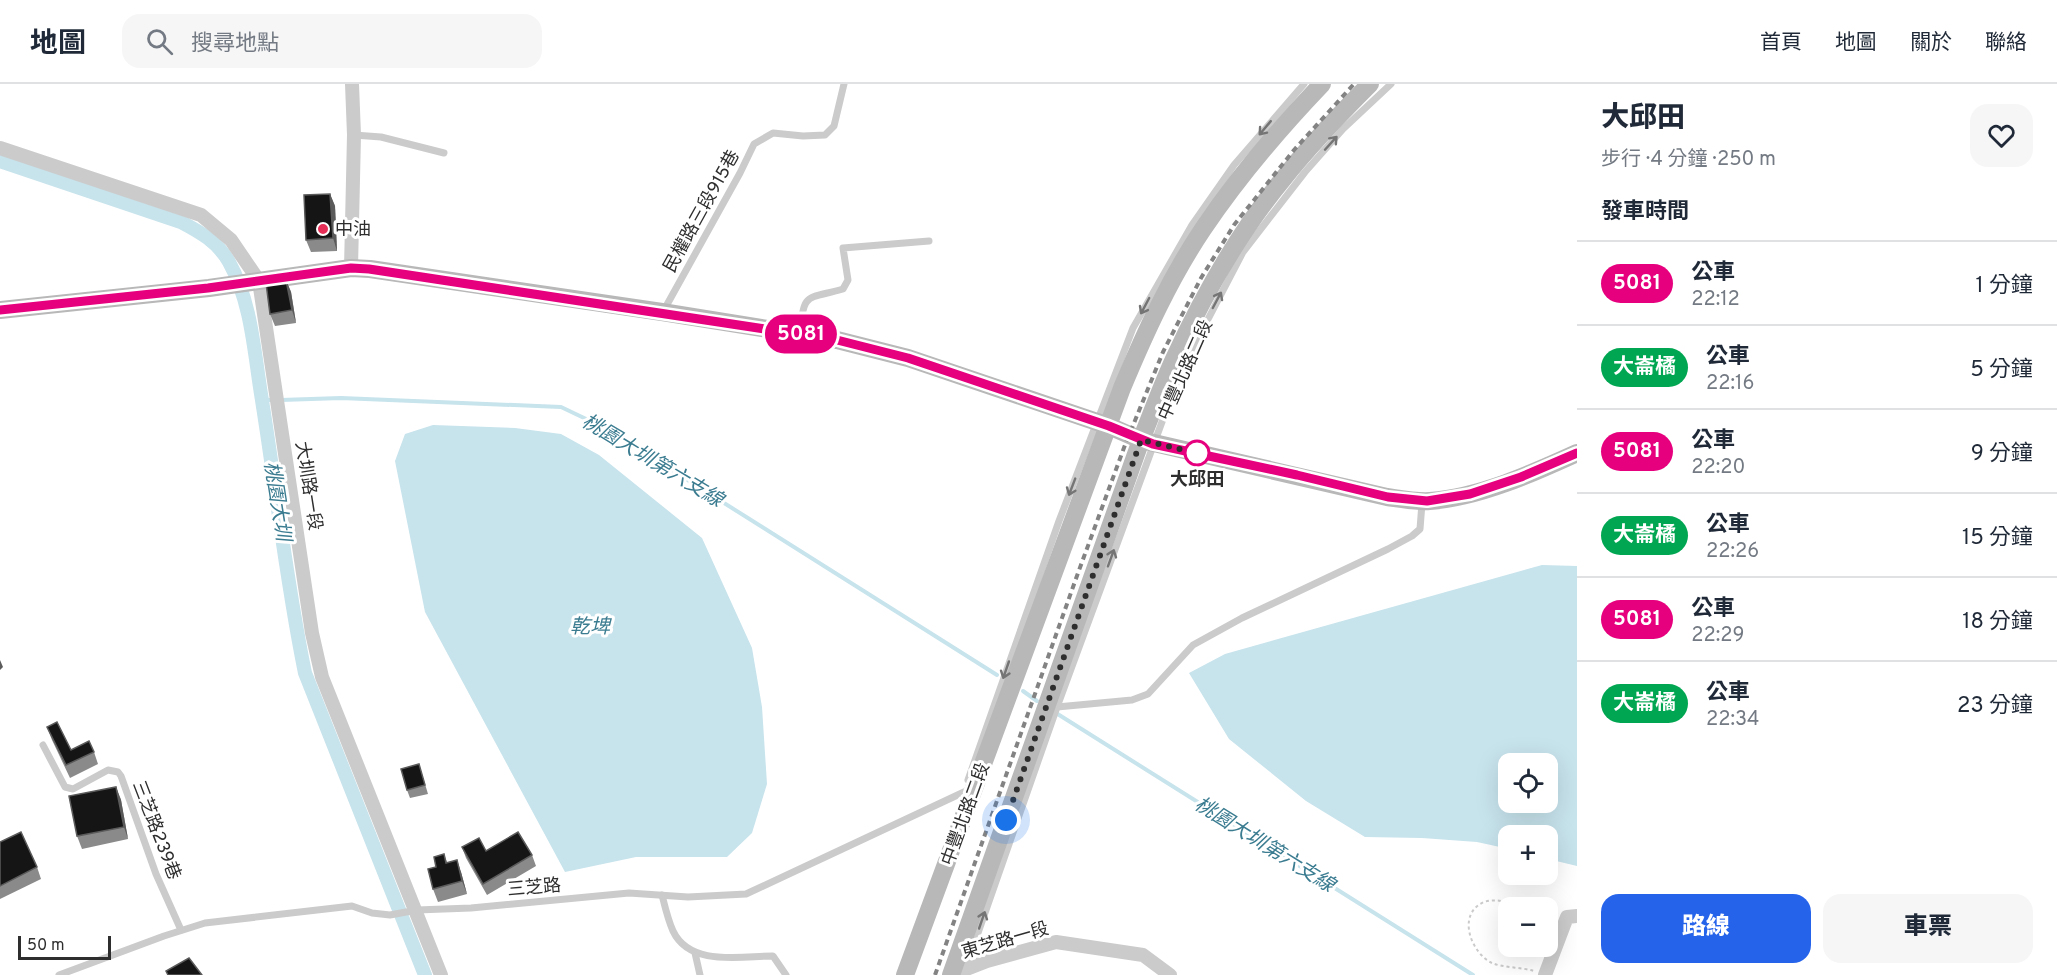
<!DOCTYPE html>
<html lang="zh-TW">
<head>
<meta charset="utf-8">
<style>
  :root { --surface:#fff; --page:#f6f6f7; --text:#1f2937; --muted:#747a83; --line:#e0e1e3; --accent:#2563eb }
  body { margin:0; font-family:Overpass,"Noto Sans TC",sans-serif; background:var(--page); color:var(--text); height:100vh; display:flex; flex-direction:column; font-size:22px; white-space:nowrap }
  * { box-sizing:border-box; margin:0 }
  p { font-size:20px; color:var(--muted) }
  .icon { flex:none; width:33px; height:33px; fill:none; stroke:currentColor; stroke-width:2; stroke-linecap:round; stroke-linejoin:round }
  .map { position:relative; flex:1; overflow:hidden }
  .panel { display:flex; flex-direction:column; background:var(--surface); width:480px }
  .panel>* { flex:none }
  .badge { padding:0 12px; border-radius:20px; font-size:21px; line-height:39px }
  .buttons { position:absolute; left:1498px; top:669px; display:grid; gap:12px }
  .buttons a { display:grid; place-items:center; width:60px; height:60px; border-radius:12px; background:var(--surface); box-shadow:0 6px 24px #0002; font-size:30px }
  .scale { position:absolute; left:18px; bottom:15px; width:93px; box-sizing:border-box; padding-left:6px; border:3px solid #2e2e2e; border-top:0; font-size:16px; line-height:21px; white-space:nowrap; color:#2e2e2e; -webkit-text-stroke:4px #fff; paint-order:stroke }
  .you { position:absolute; width:30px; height:30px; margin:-15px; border:4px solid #fff; border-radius:50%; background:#1a73e8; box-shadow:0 0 0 9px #1a73e833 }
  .map>.badge { position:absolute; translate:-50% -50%; box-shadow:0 0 0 3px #fff }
  h2 { padding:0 24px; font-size:22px; line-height:54px }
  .round { display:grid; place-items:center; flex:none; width:63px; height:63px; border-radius:18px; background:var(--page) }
  .head { display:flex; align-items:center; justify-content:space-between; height:102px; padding:0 24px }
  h1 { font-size:28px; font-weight:800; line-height:45px }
  .primary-button { display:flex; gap:12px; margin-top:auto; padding:12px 24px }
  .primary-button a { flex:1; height:69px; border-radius:18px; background:var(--accent); color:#fff; font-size:24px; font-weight:800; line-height:69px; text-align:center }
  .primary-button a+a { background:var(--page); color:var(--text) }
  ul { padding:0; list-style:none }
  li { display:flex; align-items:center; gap:18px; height:84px; padding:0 24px; border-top:2px solid var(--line) }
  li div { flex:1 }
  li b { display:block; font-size:22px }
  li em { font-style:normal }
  li .badge { min-width:66px; font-weight:700; text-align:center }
  header { display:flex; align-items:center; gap:36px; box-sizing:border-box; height:84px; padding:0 30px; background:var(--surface); border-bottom:2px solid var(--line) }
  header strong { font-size:28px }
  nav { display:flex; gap:33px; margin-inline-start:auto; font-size:21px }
  .search { width:420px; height:54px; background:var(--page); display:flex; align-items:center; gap:15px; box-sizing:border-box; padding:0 21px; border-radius:18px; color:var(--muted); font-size:22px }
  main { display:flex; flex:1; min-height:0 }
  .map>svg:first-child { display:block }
  .water { fill:#c7e3ec; fill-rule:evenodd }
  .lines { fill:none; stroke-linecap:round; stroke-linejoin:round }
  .stream { stroke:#c7e3ec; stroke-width:4 }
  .canal { stroke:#c7e3ec; stroke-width:14 }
  .path { stroke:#cbcbcb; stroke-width:2; stroke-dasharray:3 3; stroke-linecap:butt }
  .lane { stroke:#cbcbcb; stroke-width:7 }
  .street { stroke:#cbcbcb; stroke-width:14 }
  .secondary { stroke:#b8b8b8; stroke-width:18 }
  .rail { stroke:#838383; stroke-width:4; stroke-dasharray:6 4.5; stroke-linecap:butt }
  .wall { fill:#8a8a8a }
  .shaded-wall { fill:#5b5b5b }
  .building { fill:#151515; stroke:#5b5b5b; stroke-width:1.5 }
  .oneway { stroke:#757575 }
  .line-casing { stroke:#fff; stroke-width:14 }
  .line { stroke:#e6007e; stroke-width:9 }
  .walk { stroke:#2e2e2e; stroke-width:6; stroke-dasharray:0 10.8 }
  .poi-dot { fill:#e72e57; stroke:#fff; stroke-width:2 }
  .stop-dot { fill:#fff; stroke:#e6007e; stroke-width:3 }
  .labels { text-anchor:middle; stroke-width:6; stroke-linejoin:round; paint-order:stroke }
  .street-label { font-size:18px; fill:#2e2e2e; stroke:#fff }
  .poi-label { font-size:18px; fill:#2e2e2e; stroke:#fff; text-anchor:start }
  .stop-label { font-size:18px; font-weight:bold; fill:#2e2e2e; stroke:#fff }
  .water-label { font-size:20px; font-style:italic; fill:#3b7c91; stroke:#fff }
</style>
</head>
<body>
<header>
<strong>地圖</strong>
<div class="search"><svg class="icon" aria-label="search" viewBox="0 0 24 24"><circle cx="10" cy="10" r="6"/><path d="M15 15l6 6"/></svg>搜尋地點</div>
<nav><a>首頁</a><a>地圖</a><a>關於</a><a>聯絡</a></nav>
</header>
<main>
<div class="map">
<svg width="1577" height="891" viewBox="0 0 1577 891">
  <rect width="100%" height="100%" fill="#fff"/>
  <g class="water">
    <path d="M433 341 515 344 561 350 599 371 702 454 752 564 762 623 767 700 752 749 727 773H636L565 788 425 528 395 377 405 350Z"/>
    <path d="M1542 481 1577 482V782L1548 775V752H1509V765L1477 758 1422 754 1365 753 1306 717 1229 655 1189 589 1225 570ZM1509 680H1548V718H1509Z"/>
  </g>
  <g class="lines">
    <g class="stream">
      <path d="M262 316H273"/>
      <path d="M281 316 341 314 561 323 605 344 997 591"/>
      <path d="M1023 607 1037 617"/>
      <path d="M1056 629 1473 891"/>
    </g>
    <path class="canal" d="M0 77 181 138C200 148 218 158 229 178 251 217 254 266 261 310 276 403 286 497 305 589L425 891"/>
    <path class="path" d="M1530 824C1517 821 1497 813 1484 818 1456 830 1471 869 1492 879 1504 884 1521 883 1534 887"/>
    <g class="lane">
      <path d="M354 51 381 53 444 69"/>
      <path d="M664 226 740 89 754 60 773 49 803 52 825 51 834 42 844 0"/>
      <path d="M801 248C802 207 809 215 843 205L848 196 843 164 929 157"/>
      <path d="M1057 623 1132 616 1148 610 1193 561 1242 534 1388 465 1412 452 1420 445 1422 419"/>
      <path d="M43 661 65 703 73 705 108 686 118 688 121 692 156 790 181 846"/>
      <path d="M968 696 1059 437 1133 244 1192 141 1234 81 1304 0"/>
      <path d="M662 811C665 823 668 836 673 847 690 883 741 872 773 872L786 891"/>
      <path d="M695 869 700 891"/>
      <path d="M965 886 1057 623 1180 289 1243 168 1305 88 1343 45 1391 0"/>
      <path d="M59 891 164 852 205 839 352 822 372 829 390 831 417 826 471 824 629 809 688 813 746 810 964 708"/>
    </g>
    <g class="street">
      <path d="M0 64 201 131 231 156 259 197 312 549 322 593 441 891"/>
      <path d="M351 184 354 51 352 0"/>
      <path d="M951 891 987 877 1056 858 1143 871 1170 891"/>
      <path d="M1545 891 1567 833 1577 832"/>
    </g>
    <g class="secondary">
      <path d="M0 226 209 204 351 184 370 185 662 228 837 256 908 274 1109 342 1141 356 1387 413C1401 415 1416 418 1430 417 1480 413 1531 390 1577 369"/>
      <path d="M905 891 1122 304C1145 249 1170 194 1203 145 1238 93 1279 45 1322 0"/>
      <path d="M951 891 1141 356C1152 329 1162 301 1174 275 1203 212 1239 148 1283 95 1310 61 1340 30 1370 0"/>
    </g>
    <path class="rail" d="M935 891 1078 489 1125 361 1163 268 1201 194 1234 141 1294 66 1354 0"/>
  </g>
  <g class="wall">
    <path d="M330 110 335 122 337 167 311 168 306 156Z"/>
    <path d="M286 196 291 208 296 239 275 242 270 230Z"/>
    <path d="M47 643 71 666 94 668 98 680 70 694 52 656Z"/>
    <path d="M419 680 428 710 410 714 407 706Z"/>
    <path d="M116 703 121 716 128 755 82 765 77 752Z"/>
    <path d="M0 758 37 783 41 795 0 815Z"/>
    <path d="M462 763 486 767 532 771 536 782 487 811 466 774Z"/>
    <path d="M444 770 447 778 461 788 467 810 438 818 433 805 436 783Z"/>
  </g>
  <g class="shaded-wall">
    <path d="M330 110 335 122 337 167 333 154Z"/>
    <path d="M286 196 291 208 296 239 292 226Z"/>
    <path d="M0 576 3 583 0 586Z"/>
    <path d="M116 703 121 716 128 755 124 743Z"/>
    <path d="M457 776 461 788 467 810 462 797Z"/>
  </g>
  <g class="building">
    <path d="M330 110 333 154 306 156 304 111Z"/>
    <path d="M286 196 292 226 270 230 266 199Z"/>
    <path d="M57 638 71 666 89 657 94 668 66 681 47 643Z"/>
    <path d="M419 680 425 701 407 706 401 685Z"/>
    <path d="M116 703 124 743 77 752 69 712Z"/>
    <path d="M21 748 37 783 0 802V758Z"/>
    <path d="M518 748 532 771 483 800 462 763 479 754 486 767Z"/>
    <path d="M444 770 446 779 457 776 462 797 433 805 428 785 436 783 434 773Z"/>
    <path d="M189 874 202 891H168L166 887Z"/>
  </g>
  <defs><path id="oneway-shaft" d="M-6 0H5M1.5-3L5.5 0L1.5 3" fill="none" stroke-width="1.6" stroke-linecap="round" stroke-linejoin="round" transform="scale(1.5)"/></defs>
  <g class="oneway">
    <use href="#oneway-shaft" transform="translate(1265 44) rotate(130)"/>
    <use href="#oneway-shaft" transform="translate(1331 59) rotate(-48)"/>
    <use href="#oneway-shaft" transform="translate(1217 216) rotate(-62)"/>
    <use href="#oneway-shaft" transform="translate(1145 222) rotate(118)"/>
    <use href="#oneway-shaft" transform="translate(1072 403) rotate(111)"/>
    <use href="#oneway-shaft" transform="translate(1111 474) rotate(-70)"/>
    <use href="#oneway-shaft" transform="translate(1006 586) rotate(109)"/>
    <use href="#oneway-shaft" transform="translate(982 836) rotate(-71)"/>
  </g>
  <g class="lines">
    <g class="line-casing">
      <path id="line" d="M0 226 208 204 351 184 369 185 837 256 908 274 1109 342 1153 360 1297 391 1388 413 1427 417 1470 410 1521 393 1577 369"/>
    </g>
    <use href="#line" class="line"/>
    <path class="walk" d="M1006 736 1141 356 1197 369"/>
  </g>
  <circle class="poi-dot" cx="323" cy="145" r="6"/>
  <circle class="stop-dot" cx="1197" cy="369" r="12"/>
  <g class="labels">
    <g class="street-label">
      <text transform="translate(701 127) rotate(-61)" y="6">民權路三段915巷</text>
      <text transform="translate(1185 286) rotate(-66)" y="6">中豐北路二段</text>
      <text transform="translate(309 402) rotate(81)" y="6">大圳路一段</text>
      <text transform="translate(965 730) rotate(-70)" y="6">中豐北路二段</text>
      <text transform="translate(157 746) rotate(69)" y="6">三芝路239巷</text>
      <text transform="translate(534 803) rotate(-5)" y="6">三芝路</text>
      <text transform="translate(1005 856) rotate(-16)" y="6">東芝路一段</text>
    </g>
    <g class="poi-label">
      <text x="335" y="151">中油</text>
    </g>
    <g class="stop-label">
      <text x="1197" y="401">大邱田</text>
    </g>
    <g class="water-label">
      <text transform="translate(653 376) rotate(31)" y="7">桃園大圳第六支線</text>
      <text transform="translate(278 417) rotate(81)" y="7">桃園大圳</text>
      <text x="590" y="549">乾埤</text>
      <text transform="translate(1265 760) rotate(32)" y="7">桃園大圳第六支線</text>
    </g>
  </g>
</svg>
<div class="buttons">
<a><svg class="icon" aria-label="locate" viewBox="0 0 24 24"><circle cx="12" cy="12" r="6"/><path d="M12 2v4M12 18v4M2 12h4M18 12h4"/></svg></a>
<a>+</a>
<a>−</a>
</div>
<div class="scale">50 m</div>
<div class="you" style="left:1006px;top:736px"></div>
<b class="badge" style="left:801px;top:250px;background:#e6007e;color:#fff">5081</b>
</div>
<section class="panel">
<div class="head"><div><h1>大邱田</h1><p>步行 · 4 分鐘 · 250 m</p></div><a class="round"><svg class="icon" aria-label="heart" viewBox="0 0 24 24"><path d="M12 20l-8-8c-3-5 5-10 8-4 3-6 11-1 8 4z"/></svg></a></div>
<h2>發車時間</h2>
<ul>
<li><span class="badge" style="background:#e6007e;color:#fff">5081</span><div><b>公車</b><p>22:12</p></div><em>1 分鐘</em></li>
<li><span class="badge" style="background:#00a651;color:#fff">大崙橘</span><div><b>公車</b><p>22:16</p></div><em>5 分鐘</em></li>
<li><span class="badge" style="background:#e6007e;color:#fff">5081</span><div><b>公車</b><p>22:20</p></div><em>9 分鐘</em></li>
<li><span class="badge" style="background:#00a651;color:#fff">大崙橘</span><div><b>公車</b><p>22:26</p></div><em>15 分鐘</em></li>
<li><span class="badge" style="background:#e6007e;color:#fff">5081</span><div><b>公車</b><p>22:29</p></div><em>18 分鐘</em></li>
<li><span class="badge" style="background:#00a651;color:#fff">大崙橘</span><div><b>公車</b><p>22:34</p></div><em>23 分鐘</em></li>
</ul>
<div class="primary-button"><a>路線</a><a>車票</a></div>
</section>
</main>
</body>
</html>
